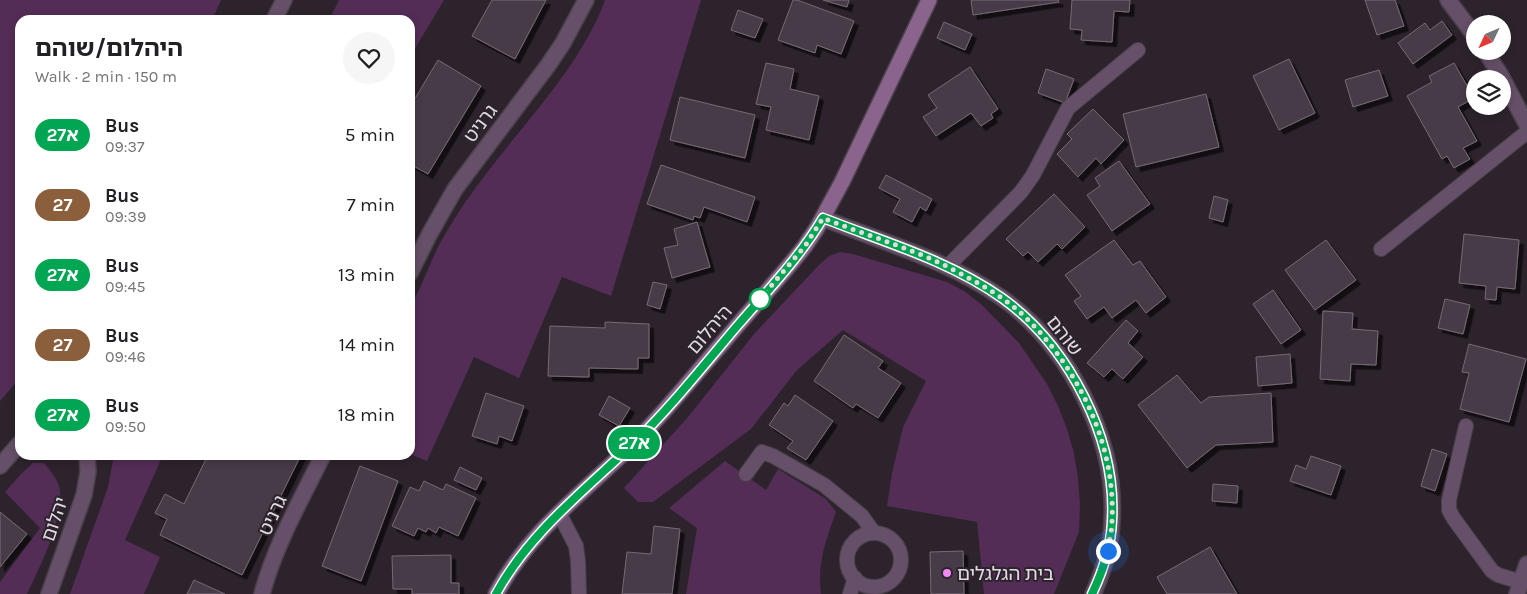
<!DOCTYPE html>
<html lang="en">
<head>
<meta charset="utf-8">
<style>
  :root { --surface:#fff; --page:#f6f6f6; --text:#202124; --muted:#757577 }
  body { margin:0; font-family:Karla,"Noto Sans Hebrew",sans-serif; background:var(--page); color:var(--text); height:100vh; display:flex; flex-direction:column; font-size:19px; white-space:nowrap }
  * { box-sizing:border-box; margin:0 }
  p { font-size:16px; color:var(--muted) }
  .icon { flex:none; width:28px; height:28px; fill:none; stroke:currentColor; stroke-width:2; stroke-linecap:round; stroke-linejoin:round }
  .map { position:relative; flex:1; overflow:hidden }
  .details { position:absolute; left:15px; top:15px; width:400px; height:445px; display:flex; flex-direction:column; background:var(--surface); border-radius:15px; box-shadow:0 2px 8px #0003 }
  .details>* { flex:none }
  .badge { padding:0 10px; border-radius:16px; font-size:18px; line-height:32px }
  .needle { width:32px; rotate:226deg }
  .fabs { position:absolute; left:1466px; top:15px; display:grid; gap:10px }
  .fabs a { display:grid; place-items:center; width:45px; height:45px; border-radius:50%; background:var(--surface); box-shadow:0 2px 8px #0003; font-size:25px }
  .you { position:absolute; width:25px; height:25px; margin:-12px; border:4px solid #fff; border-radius:50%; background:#1a73e8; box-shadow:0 0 0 8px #1a73e833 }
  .map>.badge { position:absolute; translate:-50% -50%; box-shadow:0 0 0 2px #fff }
  .round { display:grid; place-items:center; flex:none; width:52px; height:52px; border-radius:26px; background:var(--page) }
  .overview { display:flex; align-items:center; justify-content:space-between; height:85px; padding:0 20px }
  h1 { font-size:24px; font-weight:700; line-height:38px }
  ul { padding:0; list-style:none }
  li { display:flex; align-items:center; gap:15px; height:70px; padding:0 20px }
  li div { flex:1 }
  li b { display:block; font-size:19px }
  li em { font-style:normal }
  li .badge { min-width:55px; font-weight:700; text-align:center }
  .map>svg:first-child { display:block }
  .green { fill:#532d56 }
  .building { fill:#463b46; stroke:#776a77; filter:url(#shadow) }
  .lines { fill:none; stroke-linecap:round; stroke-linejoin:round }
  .lane-casing { stroke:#4a404a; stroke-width:16 }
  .street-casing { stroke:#4a404a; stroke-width:18 }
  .secondary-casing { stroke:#4a404a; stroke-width:18 }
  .lane { stroke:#664f68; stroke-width:14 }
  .street { stroke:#664f68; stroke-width:15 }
  .secondary { stroke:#8a648c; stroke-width:15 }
  .line-casing { stroke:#fff; stroke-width:11 }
  .line { stroke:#00a651; stroke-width:8 }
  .walk { stroke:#e2dbe2; stroke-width:5; stroke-dasharray:0 9 }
  .stop-dot { fill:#fff; stroke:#00a651; stroke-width:2.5 }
  .poi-dot { fill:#f08bf6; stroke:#2d232d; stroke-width:2 }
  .labels { text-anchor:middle; stroke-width:4; stroke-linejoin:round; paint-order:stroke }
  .street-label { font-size:19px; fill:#e2dbe2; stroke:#2d232d }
  .poi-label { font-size:19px; fill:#e2dbe2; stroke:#2d232d; text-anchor:start }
</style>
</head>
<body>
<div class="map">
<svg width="1527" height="594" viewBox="0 0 1527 594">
  <defs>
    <filter id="shadow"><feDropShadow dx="4.5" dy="4.5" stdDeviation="0" flood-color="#0009"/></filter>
  </defs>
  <rect width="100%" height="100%" fill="#2d232d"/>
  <g class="green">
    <path d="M0 0H221L212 20H20V378L0 401Z"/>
    <path d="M339 0H444L410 57V20H329Z"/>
    <path d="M605 0H701L611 296 562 277 519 378 474 357 427 461 410 454V308C420 289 428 269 437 249 449 226 464 203 480 182 521 126 582 65 605 0Z"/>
    <path d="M840 252 853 254 947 282 964 291 982 305 1019 343 1047 384 1058 406 1067 429 1074 453 1078 478 1080 504 1079 532 1054 594H984L977 522 887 506 892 473 903 427 926 381 843 330 797 370 751 429 653 502H638L624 488 688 417 755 333 819 265 829 256Z"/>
    <path d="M114 455H163L125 540 160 557 144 594H70L108 487Z"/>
    <path d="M725 461 766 490 778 469 826 499 836 512C826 540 817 563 821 594H686L697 528 669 508Z"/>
    <path d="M33 463H44C49 469 56 477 59 486 66 516 40 566 27 594H0V582L40 528 5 492 22 473Z"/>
  </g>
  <g class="building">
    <path d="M492 0H546L515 59 472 36Z"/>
    <path d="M793 0H797L854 21 841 54 817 45 815 53 778 40Z"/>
    <path d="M823 0H849L847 7Z"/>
    <path d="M971 0H1058L1059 2 973 15Z"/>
    <path d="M1072 0H1130L1129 12 1114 11 1112 42 1081 40 1082 30 1070 29Z"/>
    <path d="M1365 0H1395L1404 26 1377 35Z"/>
    <path d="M738 10 763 19 755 38 731 30Z"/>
    <path d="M1442 21 1452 35 1413 64 1398 43 1425 23 1430 30Z"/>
    <path d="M944 22 972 34 965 50 937 38Z"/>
    <path d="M1289 59 1315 113 1279 130 1253 76Z"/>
    <path d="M438 60 481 86 428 174 410 164V107Z"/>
    <path d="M766 63 794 69 790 89 819 96 809 140 766 130 771 107 756 104Z"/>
    <path d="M1454 63 1474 98 1458 107 1477 141 1463 148 1470 159 1454 168 1447 156 1442 159 1407 96 1432 82 1429 76Z"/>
    <path d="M970 67 998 109 991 114 993 118 981 126 971 113 936 136 923 117 937 108 928 95Z"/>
    <path d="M1046 69 1074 79 1065 103 1038 93Z"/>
    <path d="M1379 70 1388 96 1353 107 1345 80Z"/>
    <path d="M1206 94 1219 147 1136 167 1123 114Z"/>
    <path d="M680 97 755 115 745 158 670 140Z"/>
    <path d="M1093 109 1124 140 1101 164 1096 158 1078 177 1057 154 1072 139 1067 134Z"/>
    <path d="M1119 161 1150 204 1112 231 1087 195 1100 186 1095 178Z"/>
    <path d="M661 165 755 197 747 222 704 207 700 218 694 216 693 220 647 204Z"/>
    <path d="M886 175 932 199 926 211 920 207 912 222 893 212 900 199 879 188Z"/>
    <path d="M1054 194 1085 227 1062 249 1057 244 1038 262 1028 252 1023 256 1006 239Z"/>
    <path d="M1214 196 1228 200 1223 222 1209 218Z"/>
    <path d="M697 222 710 267 672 278 664 248 678 245 674 229Z"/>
    <path d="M1464 234 1519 240 1515 289 1497 287 1496 300 1485 299 1486 286 1459 283Z"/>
    <path d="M1114 240 1133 265 1140 261 1166 297 1146 313 1136 300 1112 318 1104 307 1087 319 1074 301 1081 296 1065 275Z"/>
    <path d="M1326 240 1356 280 1315 310 1285 270Z"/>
    <path d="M653 282 667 285 660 309 647 305Z"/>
    <path d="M1273 290 1301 330 1281 344 1253 304Z"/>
    <path d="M1445 299 1470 305 1463 334 1438 328Z"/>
    <path d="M1323 311 1353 313 1352 329 1378 331 1376 365 1351 364 1350 381 1320 379Z"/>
    <path d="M1126 320 1138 331 1128 343 1143 357 1123 379 1112 369 1104 377 1087 363Z"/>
    <path d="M605 322 649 324V358H638V369L589 368V377L548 376 550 326 605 328Z"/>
    <path d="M844 335 883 361 878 368 901 383 878 418 856 404 853 408 814 381Z"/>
    <path d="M1469 344 1526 359 1509 422 1460 409 1469 373 1462 372Z"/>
    <path d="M1290 354 1292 383 1258 386 1256 357Z"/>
    <path d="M1177 375 1201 403 1209 397 1271 393 1273 442 1216 445 1187 468 1138 405Z"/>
    <path d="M486 393 524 406 512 441 499 436 497 444 472 436Z"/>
    <path d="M795 395 833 421 806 460 787 448 793 441 769 425 784 403 788 406Z"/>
    <path d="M609 396 630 408 619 426 599 415Z"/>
    <path d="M1432 449 1447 454 1435 491 1421 486Z"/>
    <path d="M208 455H301L242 575 160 535 167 519 155 513 165 494 184 504Z"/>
    <path d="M1311 456 1341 466 1331 495 1290 481 1296 465 1306 469Z"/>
    <path d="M360 466 398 481 361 581 322 566Z"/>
    <path d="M460 467 482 478 476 490 454 480Z"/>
    <path d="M424 481 443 490 446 484 476 498 458 536 439 527 436 533 428 528 426 532 418 528 414 536 392 526 410 487 419 491Z"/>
    <path d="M1213 484 1238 486 1237 503 1212 501Z"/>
    <path d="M0 512 27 534 0 567Z"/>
    <path d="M654 526 680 529 672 594H622L627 552 651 554Z"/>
    <path d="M1210 547 1237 594H1167L1157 577Z"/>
    <path d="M963 551 964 594H931L930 552Z"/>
    <path d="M451 555V583H459V594H412V589H393L392 556Z"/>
    <path d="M194 580 225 594H187Z"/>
  </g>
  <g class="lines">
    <g class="lane-casing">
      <g id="lane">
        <path d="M1381 249 1527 132"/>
        <path d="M947 267 1021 192 1033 175 1068 108 1138 50"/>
        <path d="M1466 426 1449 500V510L1454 519 1492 571 1498 575 1521 582"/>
        <path d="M746 474 762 452 773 456 824 485 862 516 874 533"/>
        <path d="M559 513 576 546 578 561 579 594"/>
        <circle cx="874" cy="560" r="27"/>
        <path d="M850 594 855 578"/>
      </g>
    </g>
    <g class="street-casing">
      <g id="street">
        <path d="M1448 0 1475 36"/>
        <path d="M274 20 284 0"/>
        <path d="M1485 51 1500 74 1527 125"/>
        <path d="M823 218C884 243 948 260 1002 298 1069 346 1117 439 1112 521 1111 546 1103 572 1093 594"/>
        <path d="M410 273 429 235 455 189 549 64 563 43 586 0"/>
        <path d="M0 466 20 443"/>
        <path d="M49 594 84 495 88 472 87 455"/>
        <path d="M262 594C275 545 301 500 323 455"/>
        <path d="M1517 594 1527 564"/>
      </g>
    </g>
    <g class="secondary-casing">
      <path id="secondary" d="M496 594C530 529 591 487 641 436 671 405 698 371 726 339 752 308 780 278 805 246L817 228 842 182 929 0"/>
    </g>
    <use href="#lane" class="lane"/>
    <use href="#street" class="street"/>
    <use href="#secondary" class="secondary"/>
  </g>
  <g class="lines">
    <g class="line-casing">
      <path id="line" d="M496 594C529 533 584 491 633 444 671 407 704 365 738 325 768 290 800 257 823 218 884 242 948 260 1002 298 1069 346 1117 439 1112 521 1111 546 1103 571 1092 594"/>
    </g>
    <use href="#line" class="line"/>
    <path class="walk" d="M760 299 805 246 823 218C870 237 919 250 963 275 984 286 1006 299 1023 315 1078 367 1116 444 1112 521 1112 531 1109 541 1108 551"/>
  </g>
  <circle class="stop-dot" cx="760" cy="299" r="10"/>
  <circle class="poi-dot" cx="947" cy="573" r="5"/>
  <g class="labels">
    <g class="street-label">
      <text transform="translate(480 123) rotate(-53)" y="7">גרניט</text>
      <text transform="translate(709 329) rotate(-49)" y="7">היהלום</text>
      <text transform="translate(1065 335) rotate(52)" y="7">שוהם</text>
      <text transform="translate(272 515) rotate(-65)" y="7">גרניט</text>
      <text transform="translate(54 519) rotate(-71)" y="7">יהלום</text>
    </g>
    <g class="poi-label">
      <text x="957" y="580">בית הגלגלים</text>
    </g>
  </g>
</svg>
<div class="fabs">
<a><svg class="needle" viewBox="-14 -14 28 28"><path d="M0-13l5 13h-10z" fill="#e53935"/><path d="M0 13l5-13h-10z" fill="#757577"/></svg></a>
<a><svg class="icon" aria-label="layers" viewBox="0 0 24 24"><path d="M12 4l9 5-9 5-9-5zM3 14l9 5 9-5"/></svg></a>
</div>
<div class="you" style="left:1108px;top:551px"></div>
<b class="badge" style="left:634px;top:443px;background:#00a651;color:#fff">27א</b>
<section class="details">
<div class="overview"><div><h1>היהלום/שוהם</h1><p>Walk · 2 min · 150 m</p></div><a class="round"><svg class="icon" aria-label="heart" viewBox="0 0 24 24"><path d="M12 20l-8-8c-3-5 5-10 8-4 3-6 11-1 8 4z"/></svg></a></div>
<ul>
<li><span class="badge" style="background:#00a651;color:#fff">27א</span><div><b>Bus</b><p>09:37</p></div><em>5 min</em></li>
<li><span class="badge" style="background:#8b5e3c;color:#fff">27</span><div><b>Bus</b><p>09:39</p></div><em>7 min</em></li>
<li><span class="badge" style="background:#00a651;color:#fff">27א</span><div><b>Bus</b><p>09:45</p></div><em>13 min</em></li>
<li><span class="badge" style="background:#8b5e3c;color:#fff">27</span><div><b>Bus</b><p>09:46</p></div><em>14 min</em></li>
<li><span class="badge" style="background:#00a651;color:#fff">27א</span><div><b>Bus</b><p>09:50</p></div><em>18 min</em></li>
</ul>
</section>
</div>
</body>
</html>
